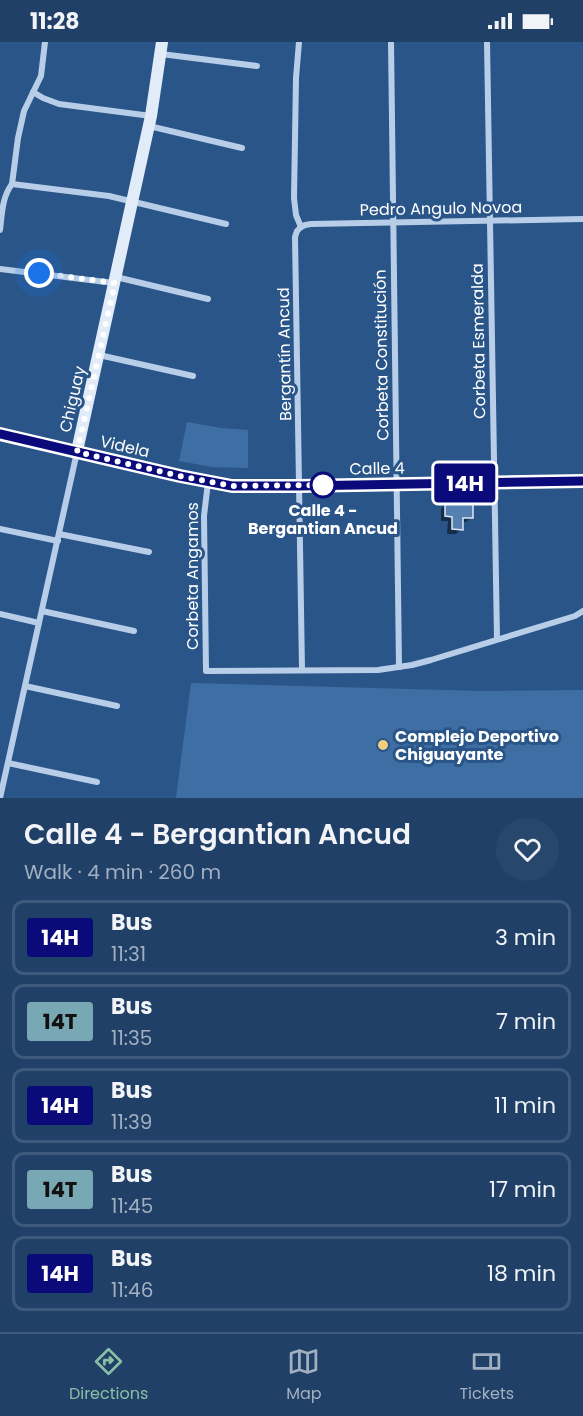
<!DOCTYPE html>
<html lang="en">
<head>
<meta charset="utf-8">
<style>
  :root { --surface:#204067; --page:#28476d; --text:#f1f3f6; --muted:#a2afc0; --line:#3d597b; --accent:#8abfa5 }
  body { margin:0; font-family:Poppins,sans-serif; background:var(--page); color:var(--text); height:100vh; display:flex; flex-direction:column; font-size:22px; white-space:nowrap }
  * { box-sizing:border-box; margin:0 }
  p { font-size:20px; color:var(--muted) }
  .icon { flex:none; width:33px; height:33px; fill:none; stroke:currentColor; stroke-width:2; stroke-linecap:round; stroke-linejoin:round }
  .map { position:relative; height:756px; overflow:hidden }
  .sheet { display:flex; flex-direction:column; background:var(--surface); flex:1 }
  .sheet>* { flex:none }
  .badge { padding:0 12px; border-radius:4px; font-size:21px; line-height:39px }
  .you { position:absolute; width:30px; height:30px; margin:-15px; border:4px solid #fff; border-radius:50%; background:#1a73e8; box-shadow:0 0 0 9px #1a73e833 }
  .map>.badge { position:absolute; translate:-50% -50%; box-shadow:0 0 0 3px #fff }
  .round { display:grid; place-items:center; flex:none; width:63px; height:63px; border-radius:32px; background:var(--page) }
  .headline { display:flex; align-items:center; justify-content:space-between; height:102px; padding:0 24px }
  h1 { font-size:28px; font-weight:600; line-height:45px }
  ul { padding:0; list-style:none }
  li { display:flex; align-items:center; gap:18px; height:75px; margin:0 12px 9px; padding:0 12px; border:3px solid var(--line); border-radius:12px }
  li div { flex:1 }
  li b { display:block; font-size:22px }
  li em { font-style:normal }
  li .badge { min-width:66px; font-weight:700; text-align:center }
  .status { display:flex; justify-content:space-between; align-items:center; height:42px; padding:0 30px; background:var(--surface); direction:ltr }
  .status svg { height:16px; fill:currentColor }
  .tabs { display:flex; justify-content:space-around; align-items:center; height:84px; border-top:2px solid var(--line); background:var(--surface); font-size:16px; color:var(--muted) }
  .tabs a { display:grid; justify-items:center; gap:3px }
  .tabs .active { color:var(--accent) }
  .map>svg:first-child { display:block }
  .green { fill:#3f6ea5 }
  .shadow { fill:#0007 }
  .building { fill:#5680b2; stroke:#dbe8f7; stroke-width:1.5 }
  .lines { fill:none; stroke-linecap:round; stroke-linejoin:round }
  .street { stroke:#b8cee8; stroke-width:6 }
  .secondary { stroke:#e2ebf8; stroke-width:12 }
  .line-casing { stroke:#fff; stroke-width:14 }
  .line { stroke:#0a0a7a; stroke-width:9 }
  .walk { stroke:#fff; stroke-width:6; stroke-dasharray:0 10.8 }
  .stop-dot { fill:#fff; stroke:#0a0a7a; stroke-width:3 }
  .poi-dot { fill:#efce7f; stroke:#2a5589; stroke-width:2 }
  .labels { text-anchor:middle; stroke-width:6; stroke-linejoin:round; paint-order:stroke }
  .street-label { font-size:16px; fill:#fff; stroke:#2a5589 }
  .stop-label { font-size:16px; font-weight:bold; fill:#fff; stroke:#2a5589 }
  .poi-label { font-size:16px; font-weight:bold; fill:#fff; stroke:#2a5589; text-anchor:start }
</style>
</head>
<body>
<div class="status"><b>11:28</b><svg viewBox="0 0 49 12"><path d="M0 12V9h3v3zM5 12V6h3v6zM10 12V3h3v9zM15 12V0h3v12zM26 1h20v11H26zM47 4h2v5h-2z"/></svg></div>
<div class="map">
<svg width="583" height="756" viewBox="0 0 583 756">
  <rect width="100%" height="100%" fill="#2a5589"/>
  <g class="green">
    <path d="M187 380 221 386 248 388V426L212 425 179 419Z"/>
    <path d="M191 641 482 649 583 648V756H176Z"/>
  </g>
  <path class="shadow" d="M445 462 471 475 466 480H461V487L456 492H447L448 479H441V467Z"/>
  <path class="building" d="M445 460H473V476H463V488L452 487V475L445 474Z"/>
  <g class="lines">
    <g class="street">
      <path d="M299 0 296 36 294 156 296 173 301 185"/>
      <path d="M391 0 399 625"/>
      <path d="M487 0 497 597"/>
      <path d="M161 12 257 24"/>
      <path d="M33 50 43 56 59 62 151 74"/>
      <path d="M149 84 242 106"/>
      <path d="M12 142 109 154 226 182"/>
      <path d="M301 185 297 189 295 195 302 627"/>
      <path d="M301 185 305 183 311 182 583 177"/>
      <path d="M0 188C2 172 2 155 12 142L18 96 24 69 41 34 45 0"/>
      <path d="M0 227 114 241"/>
      <path d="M116 235 208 257"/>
      <path d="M99 313 193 334"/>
      <path d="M208 440 204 474 206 629 378 628 412 623 431 618 575 574 583 569"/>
      <path d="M0 487 58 499"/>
      <path d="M59 492 149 510"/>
      <path d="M42 569 134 589"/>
      <path d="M0 572 39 581"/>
      <path d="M25 644 117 664"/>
      <path d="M8 721 97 740"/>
      <path d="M0 756 77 410"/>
    </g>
    <g class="secondary">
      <path d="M0 392 180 434 232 444H299L583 439"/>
      <path d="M77 409 151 74 162 0"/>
    </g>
  </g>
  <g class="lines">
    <g class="line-casing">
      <path id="line" d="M0 392 180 434 232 444H299L583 439"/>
    </g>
    <use href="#line" class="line"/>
    <path class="walk" d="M39 231 115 241 77 410 180 434 232 444 323 443"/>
  </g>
  <circle class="stop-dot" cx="323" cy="443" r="12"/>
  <circle class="poi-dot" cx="383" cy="703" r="6"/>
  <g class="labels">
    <g class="street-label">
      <text transform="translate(441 166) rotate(-1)" y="6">Pedro Angulo Novoa</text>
      <text transform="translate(478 299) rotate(-91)" y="6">Corbeta Esmeralda</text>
      <text transform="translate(284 312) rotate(-91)" y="6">Bergantín Ancud</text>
      <text transform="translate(381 313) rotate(-91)" y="6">Corbeta Constitución</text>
      <text transform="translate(72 357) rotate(-77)" y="6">Chiguay</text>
      <text transform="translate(125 404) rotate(13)" y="6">Videla</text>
      <text transform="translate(377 426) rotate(-1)" y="6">Calle 4</text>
      <text transform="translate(192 534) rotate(-90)" y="6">Corbeta Angamos</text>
    </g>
    <g class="stop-label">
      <text x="323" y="474">Calle 4 -<tspan x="323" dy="18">Bergantian Ancud</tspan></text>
    </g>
    <g class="poi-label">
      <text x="395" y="700">Complejo Deportivo<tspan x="395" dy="18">Chiguayante</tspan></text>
    </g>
  </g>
</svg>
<div class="you" style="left:39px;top:231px"></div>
<b class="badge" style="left:465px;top:441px;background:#0a0a7a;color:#fff">14H</b>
</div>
<section class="sheet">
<div class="headline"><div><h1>Calle 4 - Bergantian Ancud</h1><p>Walk · 4 min · 260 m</p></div><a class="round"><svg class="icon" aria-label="heart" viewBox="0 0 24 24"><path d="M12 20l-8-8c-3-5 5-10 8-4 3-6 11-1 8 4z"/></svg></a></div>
<ul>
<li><span class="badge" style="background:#0a0a7a;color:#fff">14H</span><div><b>Bus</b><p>11:31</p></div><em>3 min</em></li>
<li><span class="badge" style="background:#79a8b5;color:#111">14T</span><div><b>Bus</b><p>11:35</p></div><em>7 min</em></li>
<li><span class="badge" style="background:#0a0a7a;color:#fff">14H</span><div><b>Bus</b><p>11:39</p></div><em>11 min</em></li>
<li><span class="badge" style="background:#79a8b5;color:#111">14T</span><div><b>Bus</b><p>11:45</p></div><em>17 min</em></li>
<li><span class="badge" style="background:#0a0a7a;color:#fff">14H</span><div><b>Bus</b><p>11:46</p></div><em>18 min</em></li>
</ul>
</section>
<nav class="tabs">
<a class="active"><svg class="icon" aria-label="directions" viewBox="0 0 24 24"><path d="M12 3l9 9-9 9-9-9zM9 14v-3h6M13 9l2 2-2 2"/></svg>Directions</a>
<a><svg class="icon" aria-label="map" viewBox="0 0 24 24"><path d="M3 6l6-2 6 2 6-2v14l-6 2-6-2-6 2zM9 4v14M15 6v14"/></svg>Map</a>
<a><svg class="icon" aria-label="tickets" viewBox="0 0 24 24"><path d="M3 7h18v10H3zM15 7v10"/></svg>Tickets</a>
</nav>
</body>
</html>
